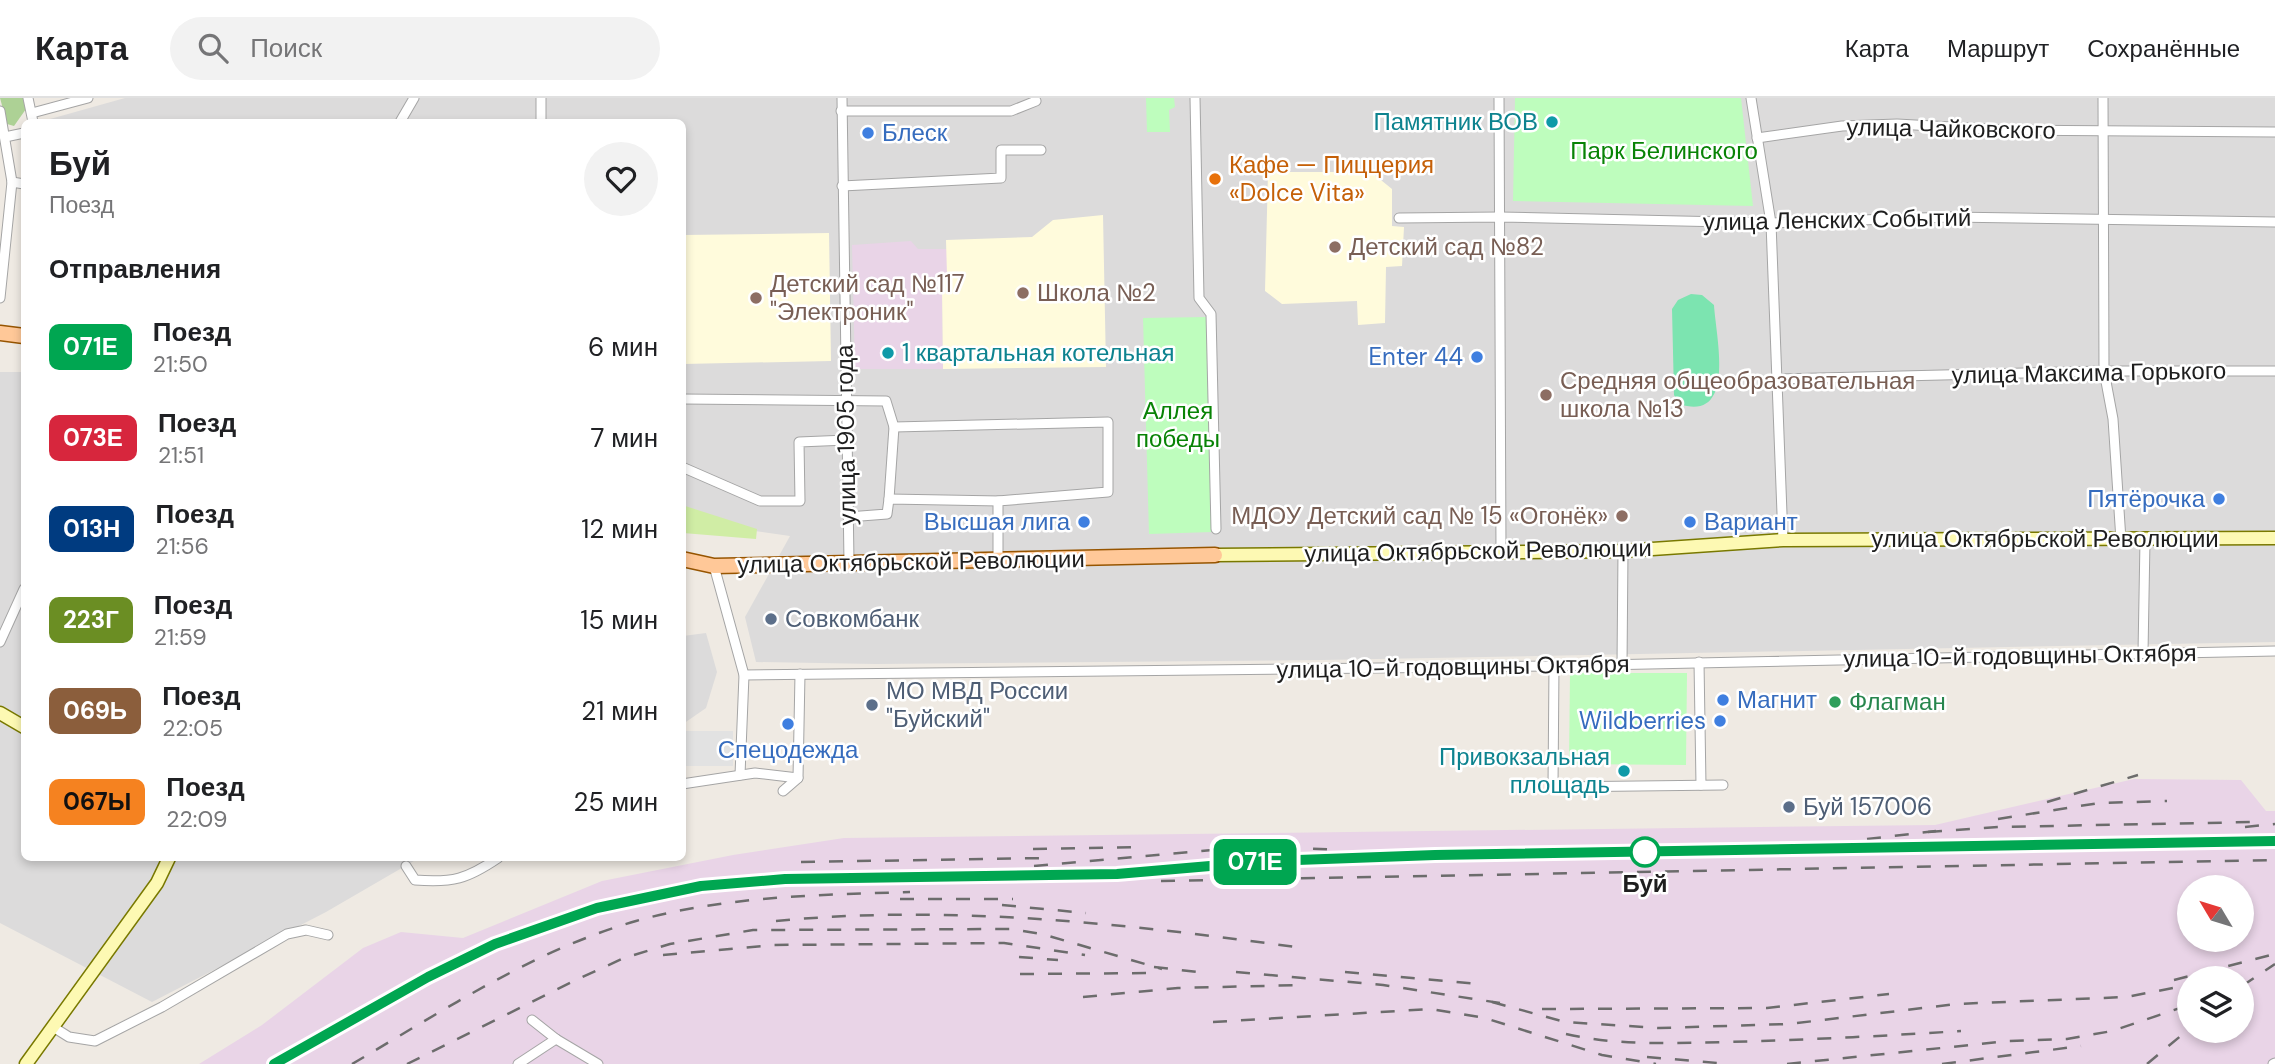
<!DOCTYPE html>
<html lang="ru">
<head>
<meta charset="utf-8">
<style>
  :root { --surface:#fff; --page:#f2f2f2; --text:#202124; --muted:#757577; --line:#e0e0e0 }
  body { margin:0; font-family:"DM Sans",sans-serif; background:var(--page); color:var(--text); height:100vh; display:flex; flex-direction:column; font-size:26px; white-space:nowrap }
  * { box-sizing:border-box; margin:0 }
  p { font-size:23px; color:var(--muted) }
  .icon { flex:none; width:38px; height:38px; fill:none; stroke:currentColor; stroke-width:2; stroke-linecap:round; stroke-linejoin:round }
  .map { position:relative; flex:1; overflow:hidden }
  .sheet { position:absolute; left:21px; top:21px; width:665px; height:742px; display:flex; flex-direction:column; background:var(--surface); border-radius:10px; box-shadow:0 4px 10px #0003 }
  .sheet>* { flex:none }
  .badge { padding:0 14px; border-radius:10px; font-size:24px; line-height:46px }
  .needle { width:46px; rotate:308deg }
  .buttons { position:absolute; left:2177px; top:777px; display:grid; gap:14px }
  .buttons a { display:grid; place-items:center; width:77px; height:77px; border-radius:50%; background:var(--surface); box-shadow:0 4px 10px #0003; font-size:35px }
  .map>.badge { position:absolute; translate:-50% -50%; box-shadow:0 0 0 4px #fff }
  h2 { padding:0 28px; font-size:26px; line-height:63px }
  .round { display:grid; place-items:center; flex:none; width:74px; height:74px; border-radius:37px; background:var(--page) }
  .overview { display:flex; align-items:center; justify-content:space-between; height:119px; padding:0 28px }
  h1 { font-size:33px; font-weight:700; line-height:52px }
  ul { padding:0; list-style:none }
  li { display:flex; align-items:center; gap:21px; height:91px; padding:0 28px }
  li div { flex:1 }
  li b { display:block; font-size:26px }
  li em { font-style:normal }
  li .badge { min-width:77px; font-weight:700; text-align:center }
  header { display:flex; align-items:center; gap:42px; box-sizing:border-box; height:98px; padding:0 35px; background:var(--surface); border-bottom:2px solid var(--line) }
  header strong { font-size:33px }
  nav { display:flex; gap:38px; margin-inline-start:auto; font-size:24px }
  .search { width:490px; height:63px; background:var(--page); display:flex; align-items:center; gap:18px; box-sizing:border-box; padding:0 24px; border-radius:38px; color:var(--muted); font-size:26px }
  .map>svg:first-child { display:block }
  .residential { fill:#dcdbdb }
  .industrial { fill:#e9d4e7; fill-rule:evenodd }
  .education { fill:#fffbdc }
  .grass { fill:#d0eda5 }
  .forest { fill:#add195 }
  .park { fill:#befdbd }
  .pitch { fill:#7ce4b0 }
  .parking { fill:#e2e2e2 }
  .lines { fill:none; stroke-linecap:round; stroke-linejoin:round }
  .street-casing { stroke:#a5a5a5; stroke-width:11 }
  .secondary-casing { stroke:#797900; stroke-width:15 }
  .primary-casing { stroke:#975500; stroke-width:17 }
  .street { stroke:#fff; stroke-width:9 }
  .secondary { stroke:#fdf9b3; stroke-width:12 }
  .primary { stroke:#ffc898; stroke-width:14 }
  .rail { stroke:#6c6c6c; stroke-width:2.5; stroke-dasharray:14 14; stroke-linecap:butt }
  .line-casing { stroke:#fff; stroke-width:16 }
  .line { stroke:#00a651; stroke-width:10 }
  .culture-dot { fill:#0f9aa8; stroke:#fff; stroke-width:2.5 }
  .shop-dot { fill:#3f7fe0; stroke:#fff; stroke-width:2.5 }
  .food-dot { fill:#e8710a; stroke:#fff; stroke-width:2.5 }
  .education-dot { fill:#8d6e63; stroke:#fff; stroke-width:2.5 }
  .service-dot { fill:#5c6f8a; stroke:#fff; stroke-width:2.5 }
  .leisure-dot { fill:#2e9e5b; stroke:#fff; stroke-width:2.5 }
  .stop-dot { fill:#fff; stroke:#00a651; stroke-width:3.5 }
  .labels { text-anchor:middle; stroke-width:5; stroke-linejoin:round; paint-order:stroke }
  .culture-label { font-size:24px; fill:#0d838f; stroke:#fff; text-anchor:end }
  .street-label { font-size:24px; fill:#1e1e1e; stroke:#fff }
  .shop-label { font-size:24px; fill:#366cbe; stroke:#fff; text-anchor:end }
  .park-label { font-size:24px; fill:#088305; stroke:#fff }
  .food-label { font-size:24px; fill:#c56008; stroke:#fff; text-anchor:start }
  .education-label { font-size:24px; fill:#785e54; stroke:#fff; text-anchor:start }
  .service-label { font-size:24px; fill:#4e5e75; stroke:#fff; text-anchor:start }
  .leisure-label { font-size:24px; fill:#27864d; stroke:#fff; text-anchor:start }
  .stop-label { font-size:24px; font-weight:bold; fill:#1e1e1e; stroke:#fff }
</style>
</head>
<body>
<header>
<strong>Карта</strong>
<div class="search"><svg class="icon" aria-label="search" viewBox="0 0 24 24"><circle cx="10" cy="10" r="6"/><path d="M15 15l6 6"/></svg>Поиск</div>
<nav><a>Карта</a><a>Маршрут</a><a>Сохранённые</a></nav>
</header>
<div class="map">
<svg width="2275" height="966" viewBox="0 0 2275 966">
  <rect width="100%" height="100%" fill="#efeae3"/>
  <g class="residential">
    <path d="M125 0H2275V544L1322 562 876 566 756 564 745 519 790 438 683 423 682 24 43 23Z"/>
    <path d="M0 274H24V760H419L326 814 152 904 0 825Z"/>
    <path d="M706 535 717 574 706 610 683 626V538Z"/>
  </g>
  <g class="industrial">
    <path d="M911 143 918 151H947V177L942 190 943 271H855L852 147Z"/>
    <path d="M2134 681 2241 682 2266 713H2275V966H199L262 927 363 850 401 834 463 840 602 783 733 757 844 740 1935 727ZM2189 789H2242V842H2189ZM2189 880H2242V933H2189Z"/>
  </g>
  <g class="education">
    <path d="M1268 74H1371L1392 91V128L1404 129 1402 168 1386 169 1385 225 1358 227 1357 203 1282 206 1265 193Z"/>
    <path d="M1103 117 1106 269 943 271 942 190 947 177 946 142 1032 139 1053 122Z"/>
    <path d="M829 135 831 263 683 266V137Z"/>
  </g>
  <path class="grass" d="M682 407 757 431 756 441 683 435Z"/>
  <path class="forest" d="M0 0H23L26 11 14 28 7 26Z"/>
  <g class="park">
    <path d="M1146 0H1174L1175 9 1169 12 1170 34H1147Z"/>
    <path d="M1515 0H1741L1753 108 1513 103Z"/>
    <path d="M1207 219 1213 434 1149 436 1143 220Z"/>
    <path d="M1570 575H1687L1686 667 1569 666Z"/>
  </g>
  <path class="pitch" d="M1691 196 1702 197 1714 207C1716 240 1737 325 1679 306L1674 297 1672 211 1678 202Z"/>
  <rect class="parking" x="683" y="633" width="50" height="35"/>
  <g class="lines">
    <g class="street-casing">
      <g id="street">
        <path d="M28 0 33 24"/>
        <path d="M541 0V24"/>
        <path d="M842 0 849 464"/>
        <path d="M1195 0 1199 200 1211 216 1216 431"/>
        <path d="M1499 0 1501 454"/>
        <path d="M1751 0 1771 125 1783 442"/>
        <path d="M2103 0 2104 273 2113 321 2121 442"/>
        <path d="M0 13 12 84 0 200"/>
        <path d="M841 13H1011L1036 3"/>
        <path d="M32 15 88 0"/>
        <path d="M400 24 414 0"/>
        <path d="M5 39 24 35"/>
        <path d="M1757 40 1842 28 1897 26 2006 32 2275 34"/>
        <path d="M12 84 24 86"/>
        <path d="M842 88 1001 80V52H1041"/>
        <path d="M1399 120 1500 119 1771 125 1950 119 2275 124"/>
        <path d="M1776 281 2104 273H2275"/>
        <path d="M682 301 886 303 894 329 1108 324V394L998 403V462"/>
        <path d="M682 369 760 403H800L799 344 847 342"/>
        <path d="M889 401 894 329"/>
        <path d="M848 419 887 416 889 401 1000 403"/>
        <path d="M714 468 744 577 740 677"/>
        <path d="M0 544 24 491"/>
        <path d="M2143 555 2145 442"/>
        <path d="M1699 564 1701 687"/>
        <path d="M1622 567 1623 453"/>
        <path d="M1554 568 1553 689 1723 687"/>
        <path d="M744 577 1554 568 2275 553"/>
        <path d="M682 686 755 675 798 680"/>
        <path d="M783 693 798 680 800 576"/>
        <path d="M406 768 415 782C453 785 467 781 498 760"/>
        <path d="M532 922 556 941 598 966"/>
        <path d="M53 929 69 939 95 943 162 909 287 836 306 832 328 837"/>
        <path d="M518 966 556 941"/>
        <path d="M2273 966 2275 965"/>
      </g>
    </g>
    <g class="secondary-casing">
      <g id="secondary">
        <path d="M1215 457 1623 453 1783 442 2275 440"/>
        <path d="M0 615 24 629"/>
        <path d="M26 966 157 785 169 760"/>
      </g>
    </g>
    <g class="primary-casing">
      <g id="primary">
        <path d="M0 235 24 238"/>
        <path d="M682 461 714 468 1215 457"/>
      </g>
    </g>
    <use href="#street" class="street"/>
    <use href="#secondary" class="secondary"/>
    <use href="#primary" class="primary"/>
    <g class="rail">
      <path d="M2047 704 2138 677"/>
      <path d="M1998 721 2099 705 2167 703"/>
      <path d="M2245 729 2275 726"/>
      <path d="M1928 734 1998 729 2255 724"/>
      <path d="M1867 741 1936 733"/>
      <path d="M1033 751 1138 749"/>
      <path d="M801 764 1047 760"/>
      <path d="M1034 768 1256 748 1341 752"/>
      <path d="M1161 783 2275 762"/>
      <path d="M900 801H1013"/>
      <path d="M1002 807 1086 815"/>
      <path d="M776 823C952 806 1128 826 1303 850"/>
      <path d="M663 857 774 847 1004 845 1085 857"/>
      <path d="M1019 859 1058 862"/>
      <path d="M1154 869 1206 875"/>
      <path d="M1236 874 1383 887 1500 905"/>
      <path d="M1345 874 1480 886"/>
      <path d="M1020 876 1156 875"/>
      <path d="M2174 882 2275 856"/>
      <path d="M2242 888 2275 866"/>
      <path d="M1083 899 1178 890 1303 887"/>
      <path d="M1492 904 1565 924 1659 930 1789 926 1956 906 2126 899 2189 887"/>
      <path d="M1542 911 1767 910 1889 896"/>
      <path d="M1213 924 1431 911 1485 920 1602 957 1656 966"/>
      <path d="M1566 936C1619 948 1671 945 1726 944 1804 942 1883 938 1961 933"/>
      <path d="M1647 959 1730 966"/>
      <path d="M274 966 428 879 495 846 597 810 701 788 784 781 1117 776 1268 763 1435 757 2275 743"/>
      <path d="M352 966C443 913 534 852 636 823 725 798 818 797 910 794"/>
      <path d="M407 966 576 882 624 860 670 846 753 832 1011 831 1042 836 1162 871"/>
      <path d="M1787 966 2009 943 2067 941 2112 933 2189 907"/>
      <path d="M1942 966 2081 948"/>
      <path d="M2147 966 2189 931"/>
    </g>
  </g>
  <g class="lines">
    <g class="line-casing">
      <path id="line" d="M274 966 428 879 495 846 597 810 701 788 785 781 1117 776 1268 763 1435 757 2275 743"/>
    </g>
    <use href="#line" class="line"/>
  </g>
  <g class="culture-dot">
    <circle cx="1552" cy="24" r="7"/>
    <circle cx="888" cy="255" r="7"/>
    <circle cx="1624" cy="673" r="7"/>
  </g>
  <g class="shop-dot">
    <circle cx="868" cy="35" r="7"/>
    <circle cx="1477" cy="259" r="7"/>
    <circle cx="2219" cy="401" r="7"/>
    <circle cx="1084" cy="424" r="7"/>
    <circle cx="1690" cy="424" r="7"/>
    <circle cx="1723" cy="602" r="7"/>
    <circle cx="1720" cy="623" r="7"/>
    <circle cx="788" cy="626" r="7"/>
  </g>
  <circle class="food-dot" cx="1215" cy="81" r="7"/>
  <g class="education-dot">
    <circle cx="1335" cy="149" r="7"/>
    <circle cx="1023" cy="195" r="7"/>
    <circle cx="756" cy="200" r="7"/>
    <circle cx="1546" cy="297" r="7"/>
    <circle cx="1622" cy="418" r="7"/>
  </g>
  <g class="service-dot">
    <circle cx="771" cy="521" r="7"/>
    <circle cx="872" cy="607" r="7"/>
    <circle cx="1789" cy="709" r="7"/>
  </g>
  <circle class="leisure-dot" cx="1835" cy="604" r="7"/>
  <circle class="stop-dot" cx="1645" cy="754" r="14"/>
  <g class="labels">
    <g class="culture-label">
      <text x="1538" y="32">Памятник ВОВ</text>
      <text x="902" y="263" text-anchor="start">1 квартальная котельная</text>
      <text x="1610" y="667">Привокзальная<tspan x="1610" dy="28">площадь</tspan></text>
    </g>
    <g class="street-label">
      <text transform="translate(1951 31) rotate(1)" y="8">улица Чайковского</text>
      <text transform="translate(1837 122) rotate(-1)" y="8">улица Ленских Событий</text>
      <text transform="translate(2089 275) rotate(-1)" y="8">улица Максима Горького</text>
      <text transform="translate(846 337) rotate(-91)" y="8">улица 1905 года</text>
      <text x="2045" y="449">улица Октябрьской Революции</text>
      <text transform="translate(1478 453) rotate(-1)" y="8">улица Октябрьской Революции</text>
      <text transform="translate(911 464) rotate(-1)" y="8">улица Октябрьской Революции</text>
      <text transform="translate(2020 558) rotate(-1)" y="8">улица 10-й годовщины Октября</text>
      <text transform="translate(1453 569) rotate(-1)" y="8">улица 10-й годовщины Октября</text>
    </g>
    <g class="shop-label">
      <text x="882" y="43" text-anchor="start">Блеск</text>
      <text x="1463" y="267">Enter 44</text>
      <text x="2205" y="409">Пятёрочка</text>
      <text x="1070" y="432">Высшая лига</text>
      <text x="1704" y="432" text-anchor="start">Вариант</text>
      <text x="1737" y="610" text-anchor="start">Магнит</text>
      <text x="1706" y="631">Wildberries</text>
      <text x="788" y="660" text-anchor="middle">Спецодежда</text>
    </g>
    <g class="park-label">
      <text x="1664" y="61">Парк Белинского</text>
      <text x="1178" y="321">Аллея<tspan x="1178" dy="28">победы</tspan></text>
    </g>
    <g class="food-label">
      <text x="1229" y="75">Кафе — Пиццерия<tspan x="1229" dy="28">«Dolce Vita»</tspan></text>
    </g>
    <g class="education-label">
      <text x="1349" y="157">Детский сад №82</text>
      <text x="770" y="194">Детский сад №117<tspan x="770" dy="28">"Электроник"</tspan></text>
      <text x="1037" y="203">Школа №2</text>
      <text x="1560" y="291">Средняя общеобразовательная<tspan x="1560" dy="28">школа №13</tspan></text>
      <text x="1608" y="426" text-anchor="end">МДОУ Детский сад № 15 «Огонёк»</text>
    </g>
    <g class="service-label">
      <text x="785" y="529">Совкомбанк</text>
      <text x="886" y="601">МО МВД России<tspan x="886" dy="28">"Буйский"</tspan></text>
      <text x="1803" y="717">Буй 157006</text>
    </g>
    <g class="leisure-label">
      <text x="1849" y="612">Флагман</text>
    </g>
    <g class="stop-label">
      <text x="1645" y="794">Буй</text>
    </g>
  </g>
</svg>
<div class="buttons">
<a><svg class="needle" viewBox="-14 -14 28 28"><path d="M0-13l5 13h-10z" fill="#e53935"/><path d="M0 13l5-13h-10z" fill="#757577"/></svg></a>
<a><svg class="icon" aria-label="layers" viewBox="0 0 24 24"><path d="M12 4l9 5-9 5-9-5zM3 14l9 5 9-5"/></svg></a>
</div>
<b class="badge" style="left:1255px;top:764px;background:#00a651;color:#fff">071Е</b>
<section class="sheet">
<div class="overview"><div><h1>Буй</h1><p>Поезд</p></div><a class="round"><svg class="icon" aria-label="heart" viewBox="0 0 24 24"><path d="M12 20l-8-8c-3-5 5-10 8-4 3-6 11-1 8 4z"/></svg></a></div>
<h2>Отправления</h2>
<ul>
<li><span class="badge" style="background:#00a651;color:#fff">071Е</span><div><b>Поезд</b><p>21:50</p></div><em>6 мин</em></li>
<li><span class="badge" style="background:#d7263d;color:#fff">073Е</span><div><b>Поезд</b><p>21:51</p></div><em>7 мин</em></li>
<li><span class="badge" style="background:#003b80;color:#fff">013Н</span><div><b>Поезд</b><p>21:56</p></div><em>12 мин</em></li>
<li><span class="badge" style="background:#6b8e23;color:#fff">223Г</span><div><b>Поезд</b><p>21:59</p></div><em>15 мин</em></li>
<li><span class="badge" style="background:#8b5e3c;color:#fff">069Ь</span><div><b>Поезд</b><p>22:05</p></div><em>21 мин</em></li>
<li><span class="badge" style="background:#f58220;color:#111">067Ы</span><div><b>Поезд</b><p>22:09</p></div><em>25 мин</em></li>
</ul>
</section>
</div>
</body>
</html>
